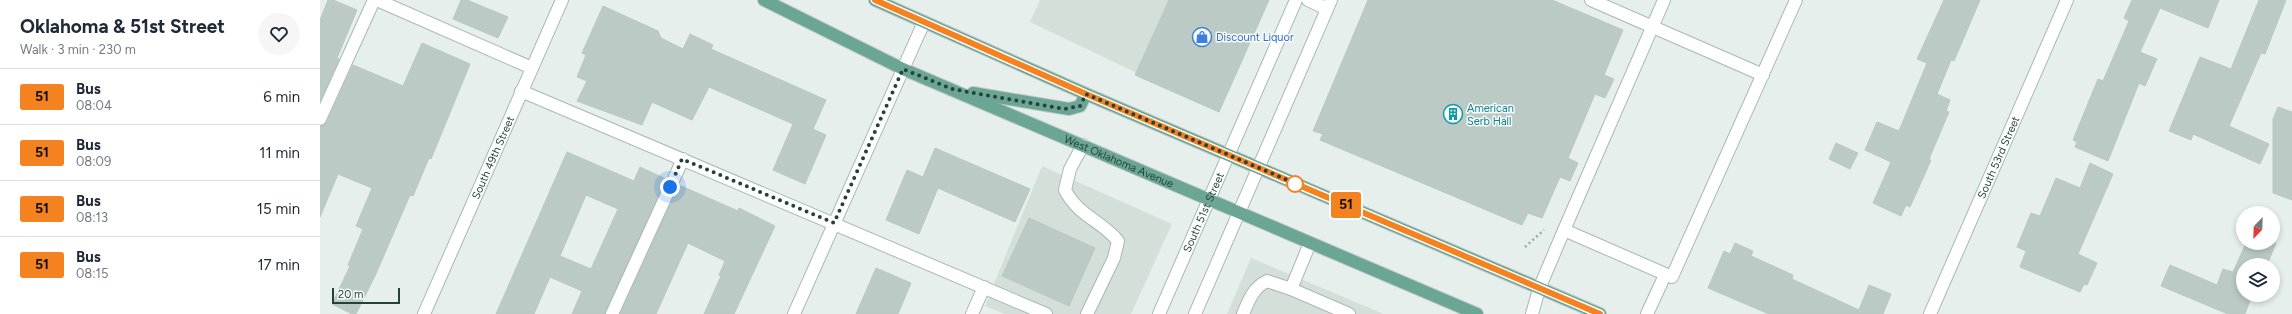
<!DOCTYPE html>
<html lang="en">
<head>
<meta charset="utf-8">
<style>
  :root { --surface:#fff; --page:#f6f6f7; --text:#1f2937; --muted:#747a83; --line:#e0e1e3 }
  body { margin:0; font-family:Figtree,sans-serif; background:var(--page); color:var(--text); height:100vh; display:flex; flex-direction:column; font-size:15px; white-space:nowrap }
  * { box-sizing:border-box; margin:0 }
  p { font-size:13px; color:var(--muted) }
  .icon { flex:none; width:22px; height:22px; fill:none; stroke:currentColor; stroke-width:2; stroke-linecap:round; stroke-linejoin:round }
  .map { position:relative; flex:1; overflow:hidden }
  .panel { display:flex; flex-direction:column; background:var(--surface); width:320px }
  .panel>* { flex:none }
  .badge { padding:0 8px; border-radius:3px; font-size:14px; line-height:26px }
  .needle { width:26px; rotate:203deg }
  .buttons { position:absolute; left:1916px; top:206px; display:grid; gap:8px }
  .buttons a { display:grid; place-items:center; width:44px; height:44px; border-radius:50%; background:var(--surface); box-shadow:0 2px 6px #0003; font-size:20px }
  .scale { position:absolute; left:12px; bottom:10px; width:68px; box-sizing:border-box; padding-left:4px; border:2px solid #24423a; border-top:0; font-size:11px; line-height:14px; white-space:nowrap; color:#24423a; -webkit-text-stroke:3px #f7fbf9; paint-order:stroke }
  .you { position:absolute; width:20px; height:20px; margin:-10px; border:3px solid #fff; border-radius:50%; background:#1a73e8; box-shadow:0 0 0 6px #1a73e833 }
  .map>.badge { position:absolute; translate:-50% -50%; box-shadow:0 0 0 2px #fff }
  .round { display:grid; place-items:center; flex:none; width:42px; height:42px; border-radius:21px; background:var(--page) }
  .overview { display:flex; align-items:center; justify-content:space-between; height:68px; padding:0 20px }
  h1 { font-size:19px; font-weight:700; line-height:30px }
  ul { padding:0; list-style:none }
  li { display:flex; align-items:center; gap:12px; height:56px; padding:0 20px; border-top:1px solid var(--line) }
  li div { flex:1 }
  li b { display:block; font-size:15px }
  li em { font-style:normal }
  li .badge { min-width:44px; font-weight:700; text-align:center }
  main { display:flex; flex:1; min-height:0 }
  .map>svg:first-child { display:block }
  .built { fill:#d4dfda }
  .building { fill:#bbcac4; stroke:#b8c9c2; fill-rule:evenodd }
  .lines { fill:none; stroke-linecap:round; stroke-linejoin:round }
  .minor-casing { stroke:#a8b8b2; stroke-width:14 }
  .major-casing { stroke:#c2cac8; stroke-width:14 }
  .path { stroke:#86b3a5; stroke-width:2.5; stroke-dasharray:2 3; stroke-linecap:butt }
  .minor { stroke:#fff; stroke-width:12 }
  .major { stroke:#6aa596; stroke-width:12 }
  .line-casing { stroke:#fff; stroke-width:9 }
  .line { stroke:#f58220; stroke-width:6 }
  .walk { stroke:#24423a; stroke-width:4; stroke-dasharray:0 7.2 }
  .stop-dot { fill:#fff; stroke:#f58220; stroke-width:2 }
  .labels { text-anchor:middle; stroke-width:3; stroke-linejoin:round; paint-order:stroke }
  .shop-label { font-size:11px; fill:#366cbe; stroke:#f7fbf9; text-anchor:start }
  .culture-label { font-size:11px; fill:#0d838f; stroke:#f7fbf9; text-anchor:start }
  .street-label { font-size:11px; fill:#24423a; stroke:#f7fbf9 }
</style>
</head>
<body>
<main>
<section class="panel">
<div class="overview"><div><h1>Oklahoma &amp; 51st Street</h1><p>Walk · 3 min · 230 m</p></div><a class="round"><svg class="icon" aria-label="heart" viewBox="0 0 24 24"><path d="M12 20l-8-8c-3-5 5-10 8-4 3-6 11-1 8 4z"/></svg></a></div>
<ul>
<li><span class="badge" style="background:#f58220;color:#111">51</span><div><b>Bus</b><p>08:04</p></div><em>6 min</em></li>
<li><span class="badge" style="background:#f58220;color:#111">51</span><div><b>Bus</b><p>08:09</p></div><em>11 min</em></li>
<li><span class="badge" style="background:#f58220;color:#111">51</span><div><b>Bus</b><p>08:13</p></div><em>15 min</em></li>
<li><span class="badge" style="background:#f58220;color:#111">51</span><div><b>Bus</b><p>08:15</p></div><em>17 min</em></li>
</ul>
</section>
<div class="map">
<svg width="1972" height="314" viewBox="0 0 1972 314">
  <rect width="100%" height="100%" fill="#e6efeb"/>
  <g class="built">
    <path d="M720 0H949L899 112 710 22Z"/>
    <path d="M722 166 852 224 811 314H685L665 306Z"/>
    <path d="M931 258 1064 314H907Z"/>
  </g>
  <g class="building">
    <path d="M8 0H13L37 10 17 58 19 59 0 101V20Z"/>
    <path d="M141 0H147L188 17 178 38 133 19Z"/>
    <path d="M849 0H949L899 112 815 75Z"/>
    <path d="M1048 0H1232L1303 30 1284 75 1294 79 1285 98 1275 94 1248 158 1258 163 1250 181 1240 177 1222 218 1208 213 1202 225 1000 140 1003 134 993 131Z"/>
    <path d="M1624 0H1660L1634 61 1631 60 1617 94 1630 100 1626 111 1629 112 1609 159 1611 160 1604 176 1590 207 1586 205 1581 216 1553 203 1571 162 1545 150 1557 122 1579 131 1607 63 1597 59Z"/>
    <path d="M1812 0H1899L1888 28 1840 8 1820 52 1837 59 1836 61 1825 86 1819 83 1788 161 1755 147 1757 142 1753 140 1778 79 1783 81 1809 21 1804 18Z"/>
    <path d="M1939 0H1966L1945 54 1941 53 1909 126 1949 144 1940 164 1873 134 1871 140 1849 131 1880 57 1911 69Z"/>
    <path d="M283 6 338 31 341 38 363 49 370 34 393 45 391 49 506 100 493 129 506 135 485 184 453 170 473 124 389 87 372 120 332 102 322 125 257 101 267 81 257 77 266 55 262 53Z"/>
    <path d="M102 43 150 64 111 159 109 158 93 196 90 195 55 276 36 314H32L12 304 30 266 28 265 43 229 36 226 52 188 18 174 0 217V126L7 122 33 65 83 86Z"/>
    <path d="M1958 107 1972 112V200L1953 193V119Z"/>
    <path d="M1516 143 1538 153 1530 169 1509 159Z"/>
    <path d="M615 148 710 189 695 222 618 188 599 234 566 220 587 170 603 177Z"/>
    <path d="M247 152 314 181 320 167 346 179 285 314H252L262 291 230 277 214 314H176ZM266 195 298 209 271 269 240 256Z"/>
    <path d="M1770 163 1793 174 1758 254 1777 263 1767 285 1764 284 1760 292 1700 267 1706 251 1697 247 1711 213 1720 216 1736 178 1760 188Z"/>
    <path d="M359 185 418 211 419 208 455 226 414 314H384L401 276 399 275 405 261 368 243 336 314H300Z"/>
    <path d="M709 218 775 248 749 306 682 276Z"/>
    <path d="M1415 243 1433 251 1431 256 1473 275 1472 279 1539 310 1549 285 1571 294 1563 314H1449L1388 288 1404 251 1410 254Z"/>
    <path d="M1926 243H1956L1947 265H1923V295H1932L1925 314H1908L1841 286 1850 265 1897 285 1903 269 1913 272Z"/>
    <path d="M556 268 591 283 578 314H536Z"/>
  </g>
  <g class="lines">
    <g class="minor-casing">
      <g id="minor">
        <path d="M57 0 212 68"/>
        <path d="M988 0 1007 9"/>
        <path d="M1271 0 1443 75"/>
        <path d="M201 91 726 314"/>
        <path d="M0 119 54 0"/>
        <path d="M763 145 750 169 745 190C759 217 781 220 798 241L794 258 767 314"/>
        <path d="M1244 230 1352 277 1476 0"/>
        <path d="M971 289 1029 314"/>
        <path id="s1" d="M104 314 242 0"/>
        <path d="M292 314 363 159"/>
        <path d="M474 314 604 22"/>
        <path d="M652 314 664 287"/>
        <path id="s2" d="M839 314 976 0"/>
        <path d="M875 314 1011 0"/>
        <path d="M923 314C929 300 933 288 947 281L971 289 990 243"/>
        <path d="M1212 314 1219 289 1244 230 1344 0"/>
        <path d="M1327 314 1345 275"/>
        <path id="s3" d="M1610 314 1747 0"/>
      </g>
    </g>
    <g class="major-casing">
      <g id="major">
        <path id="s4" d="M444 0 583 69 1157 314"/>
        <path d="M555 0 766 94 1280 314"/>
        <path d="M653 93 749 109 760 106 766 94"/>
      </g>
    </g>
    <path class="path" d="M1205 247 1224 230"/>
    <use href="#minor" class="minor"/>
    <use href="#major" class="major"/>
  </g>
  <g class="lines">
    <g class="line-casing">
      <path id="line" d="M555 0 766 94 1280 314"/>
    </g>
    <use href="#line" class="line"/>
    <path class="walk" d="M350 187 362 159 514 223 583 69 632 89 744 109 760 106 766 94 979 185 975 184"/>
  </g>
  <defs>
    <g id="shop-ring" transform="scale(1)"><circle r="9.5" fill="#f7fbf9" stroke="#3f7fe0" stroke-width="1.5"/><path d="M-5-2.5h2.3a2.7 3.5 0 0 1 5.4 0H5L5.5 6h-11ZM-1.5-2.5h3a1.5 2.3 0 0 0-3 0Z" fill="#3f7fe0"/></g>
    <g id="building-ring" transform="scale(1)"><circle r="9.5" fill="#f7fbf9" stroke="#0f9aa8" stroke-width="1.5"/><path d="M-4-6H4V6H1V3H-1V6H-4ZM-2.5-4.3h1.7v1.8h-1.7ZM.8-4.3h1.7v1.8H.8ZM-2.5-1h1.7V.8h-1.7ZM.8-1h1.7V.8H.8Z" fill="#0f9aa8"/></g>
  </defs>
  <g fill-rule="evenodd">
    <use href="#shop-ring" x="882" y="37"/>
    <use href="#building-ring" x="1133" y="114"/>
  </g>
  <circle class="stop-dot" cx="975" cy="184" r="8"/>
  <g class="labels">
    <g class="shop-label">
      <text x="896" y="41">Discount Liquor</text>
    </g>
    <g class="culture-label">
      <text x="1147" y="112">American<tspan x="1147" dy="13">Serb Hall</tspan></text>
    </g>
    <g class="street-label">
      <text dy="4" stroke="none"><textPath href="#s1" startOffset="171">South 49th Street</textPath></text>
      <text dy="4" stroke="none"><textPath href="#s3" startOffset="171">South 53rd Street</textPath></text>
      <text dy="4" stroke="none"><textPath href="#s4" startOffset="390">West Oklahoma Avenue</textPath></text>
      <text dy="4" stroke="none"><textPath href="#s2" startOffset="111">South 51st Street</textPath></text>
    </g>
  </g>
</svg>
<div class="buttons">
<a><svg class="needle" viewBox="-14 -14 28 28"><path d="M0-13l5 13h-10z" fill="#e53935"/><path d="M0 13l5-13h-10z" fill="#747a83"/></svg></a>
<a><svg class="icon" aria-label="layers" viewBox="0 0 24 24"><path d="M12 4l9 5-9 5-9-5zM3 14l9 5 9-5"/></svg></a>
</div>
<div class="scale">20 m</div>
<div class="you" style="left:350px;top:187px"></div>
<b class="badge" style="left:1026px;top:205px;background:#f58220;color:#111">51</b>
</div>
</main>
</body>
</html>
